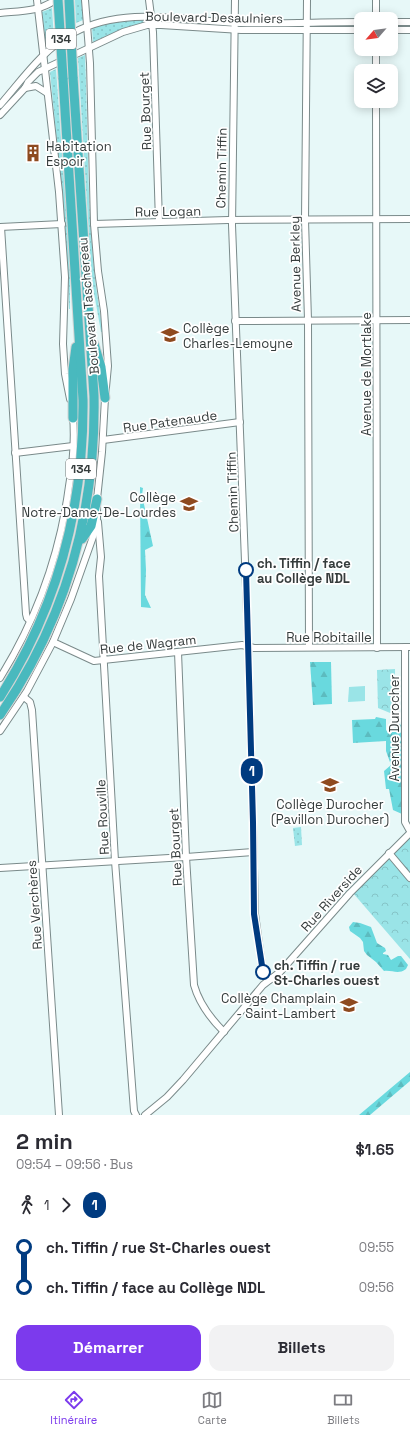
<!DOCTYPE html>
<html lang="fr">
<head>
<meta charset="utf-8">
<style>
  :root { --surface:#fff; --page:#f2f2f3; --text:#2b2b33; --muted:#7c7c81; --line:#e1e1e2; --accent:#7c3aed }
  body { margin:0; font-family:"Space Grotesk",sans-serif; background:var(--page); color:var(--text); height:100vh; display:flex; flex-direction:column; font-size:15px; white-space:nowrap }
  * { box-sizing:border-box; margin:0 }
  p { font-size:13px; color:var(--muted) }
  .icon { flex:none; width:22px; height:22px; fill:none; stroke:currentColor; stroke-width:2; stroke-linecap:round; stroke-linejoin:round }
  .map { position:relative; height:1115px; overflow:hidden }
  .panel { display:flex; flex-direction:column; background:var(--surface); flex:1 }
  .panel>* { flex:none }
  .badge { padding:0 8px; border-radius:13px; font-size:14px; line-height:26px }
  .needle { width:26px; rotate:242deg }
  .controls { position:absolute; left:354px; top:12px; display:grid; gap:8px }
  .controls a { display:grid; place-items:center; width:44px; height:44px; border-radius:8px; background:var(--surface); box-shadow:0 2px 10px #0003; font-size:20px }
  .map>.badge { position:absolute; translate:-50% -50%; box-shadow:0 0 0 2px #fff }
  .legs { display:flex; align-items:center; gap:6px; height:44px; padding:0 16px; font-size:13px }
  .legs p { margin-inline-start:auto }
  .overview { display:flex; align-items:center; justify-content:space-between; height:68px; padding:0 16px }
  h1 { font-size:22px; font-weight:800; line-height:30px }
  .primary-button { display:flex; gap:8px; margin-top:auto; padding:8px 16px }
  .primary-button a { flex:1; height:46px; border-radius:12px; background:var(--accent); color:#fff; font-size:16px; font-weight:800; line-height:46px; text-align:center }
  .primary-button a+a { background:var(--page); color:var(--text) }
  ul { padding:0 16px; list-style:none }
  li { display:flex; align-items:center; gap:14px; height:40px; font-size:15px }
  li i { display:grid; place-items:center; width:6px; height:100%; margin:0 5px; background:currentColor }
  li i::after { content:''; width:10px; height:10px; margin:-5px; border:3px solid; border-radius:50%; background:var(--surface) }
  li p { margin-inline-start:auto }
  li:first-child i { background:linear-gradient(#0000 50%,currentColor 0) }
  li:last-child i { background:linear-gradient(currentColor 50%,#0000 0) }
  .tabs { display:flex; justify-content:space-around; align-items:center; height:56px; border-top:1px solid var(--line); background:var(--surface); font-size:11px; color:var(--muted) }
  .tabs a { display:grid; justify-items:center; gap:2px }
  .tabs .on { color:var(--accent) }
  .map>svg:first-child { display:block }
  .grass { fill:url(#grass-dots) }
  .forest { fill:url(#forest-firs) }
  .park { fill:url(#park-crowns) }
  .pitch { fill:#9ae4e7 }
  .lines { fill:none; stroke-linecap:round; stroke-linejoin:round }
  .minor-casing { stroke:#7a8a8a; stroke-width:8 }
  .highway-casing { stroke:#d3d4d4; stroke-width:11 }
  .minor { stroke:#fff; stroke-width:6 }
  .highway { stroke:#49b9be; stroke-width:9 }
  .highway-bridge-casing { stroke:#d3d4d4; stroke-width:11; stroke-linecap:butt }
  .highway-bridge { stroke:#49b9be; stroke-width:9 }
  .line-1-casing { stroke:#fff; stroke-width:9 }
  .line-1 { stroke:#003b80; stroke-width:6 }
  .stop-1-dot { fill:#fff; stroke:#003b80; stroke-width:2 }
  .labels { text-anchor:middle; stroke-width:3.5; stroke-linejoin:round; paint-order:stroke }
  .shield { fill:#fff; stroke:#727676; stroke-width:1 }
  .shield-label { font-size:12px; font-weight:bold; fill:#353c3c }
  .street-label { font-size:13px; fill:#353c3c; stroke:#fff }
  .poi-label { font-size:13px; fill:#353c3c; stroke:#fff; text-anchor:start }
  .stop-label { font-size:13px; font-weight:bold; fill:#353c3c; stroke:#fff; text-anchor:start }
</style>
</head>
<body>
<div class="map">
<svg width="410" height="1115" viewBox="0 0 410 1115">
  <defs>
    <pattern id="grass-dots" width="8" height="8" patternUnits="userSpaceOnUse"><rect width="8" height="8" fill="#9ae4e7"/><path d="M2 2h.1M6 6h.1" fill="none" stroke="#85c4c7" stroke-width="1.8" stroke-linecap="round"/></pattern>
    <pattern id="forest-firs" width="22" height="20" patternUnits="userSpaceOnUse"><rect width="22" height="20" fill="#69d9de"/><path d="M5 1l3.5 6h-7zM16 11l3.5 6h-7z" fill="#5cbbbf"/></pattern>
    <pattern id="park-crowns" width="20" height="18" patternUnits="userSpaceOnUse"><rect width="20" height="18" fill="#9ae4e7"/><path d="M2 6a3 3 0 1 1 6 0M12 15a3 3 0 1 1 6 0" fill="none" stroke="#85c4c7"/></pattern>
  </defs>
  <rect width="100%" height="100%" fill="#e7f8f8"/>
  <g class="grass">
    <path d="M75 0H82L83 20 76 23Z"/>
    <path d="M52 8 54 39 46 45 42 12Z"/>
    <path d="M142 19 143 20V23L119 30 93 42 92 28 115 22Z"/>
    <path d="M85 55C88 129 87 204 95 278 97 296 100 314 103 332H101L94 293 91 268 78 58Z"/>
    <path d="M56 69 70 261V309H69L68 275 63 203 50 72Z"/>
    <path d="M301 827 302 845 295 846 293 828Z"/>
  </g>
  <g class="forest">
    <path d="M140 487 143 488 142 495 153 546 145 550 146 570 145 595 151 608 141 607Z"/>
    <path d="M310 662H331L332 704 313 705Z"/>
    <path d="M376 717 386 719V730L390 735 397 723 401 725 402 814 393 810 389 789H386L384 771 391 765 386 751V741L353 743 352 720 375 719Z"/>
    <path d="M353 922 360 923 371 927 377 943 385 948 386 951 383 953V954L388 955 391 960 398 956H401L408 965 406 969C398 975 393 970 384 971L376 962 367 955 364 951 363 942 360 938 350 931 349 927Z"/>
    <path d="M410 1072V1081L370 1115H359Z"/>
  </g>
  <g class="park">
    <path d="M395 669V715L378 708 377 670Z"/>
    <path d="M410 838V959L353 893Z"/>
  </g>
  <path class="pitch" d="M365 686V701L348 702 349 687Z"/>
  <g class="lines">
    <g class="minor-casing">
      <g id="minor">
        <path d="M37 0 59 192 65 277 63 344 65 374 70 399"/>
        <path d="M149 0 153 32 159 222"/>
        <path d="M235 0 232 225 248 639 253 822 255 914 263 973 271 979"/>
        <path d="M307 0 305 220 308 320 309 647"/>
        <path d="M376 0V19"/>
        <path d="M0 13C19 11 39 12 55 0"/>
        <path d="M391 22H410"/>
        <path d="M391 30H410"/>
        <path d="M376 49V71"/>
        <path d="M25 88 36 86 47 93"/>
        <path d="M376 101 377 648"/>
        <path d="M0 105C22 80 43 49 73 33 125 5 184 21 240 23 280 24 321 22 361 22"/>
        <path d="M0 115 25 88 28 82 38 72 123 32 147 25H161L241 30H361"/>
        <path d="M94 224 228 220 410 219"/>
        <path d="M0 227 62 224"/>
        <path d="M1 227 26 614 27 618 30 621"/>
        <path d="M235 321 410 320"/>
        <path d="M103 440 240 422"/>
        <path d="M15 453 73 446"/>
        <path d="M98 522 101 557 99 576 115 861 134 1111 136 1115"/>
        <path d="M53 642 94 661 242 645 254 648 410 647"/>
        <path d="M405 647V822L410 831"/>
        <path d="M178 652 186 857 194 985C199 1003 210 1018 224 1032"/>
        <path d="M0 678C36 620 60 554 69 486 73 463 75 439 73 416"/>
        <path d="M24 697 30 702 32 710 59 1115"/>
        <path d="M0 731 27 691 53 642 71 599 94 534 97 518V499L102 452 105 398 108 366 104 311 98 271 94 224 90 63 85 0"/>
        <path d="M389 853 410 878"/>
        <path d="M0 868 186 857 253 852"/>
        <path d="M145 1115 167 1097 183 1080 263 985 280 972 350 893 410 833"/>
      </g>
    </g>
    <g class="highway-casing">
      <g id="highway">
        <path d="M94 344 101 367 105 398"/>
        <path d="M73 418V369L76 347"/>
        <path d="M82 539 91 526 97 499"/>
        <path d="M0 697C58 606 84 507 83 400L63 78"/>
        <path d="M0 715C66 619 96 511 94 396L73 77"/>
      </g>
    </g>
    <use href="#minor" class="minor"/>
    <use href="#highway" class="highway"/>
    <g class="highway-bridge-casing">
      <g id="highway-bridge">
        <path d="M58 0 63 78"/>
        <path d="M69 0 73 77"/>
      </g>
    </g>
    <use href="#highway-bridge" class="highway-bridge"/>
  </g>
  <g class="lines">
    <g class="line-1-casing">
      <path id="line-1" d="M246 570 253 822 254 914 263 972"/>
    </g>
    <use href="#line-1" class="line-1"/>
  </g>
  <defs>
    <g id="building-bare" transform="scale(1.38)"><path d="M-4-6H4V6H1V3H-1V6H-4ZM-2.5-4.3h1.7v1.8h-1.7ZM.8-4.3h1.7v1.8H.8ZM-2.5-1h1.7V.8h-1.7ZM.8-1h1.7V.8H.8Z" fill="#8e4a1f" stroke="#fff" stroke-width="2.5" paint-order="stroke"/></g>
    <g id="school-bare" transform="scale(1.38)"><path d="M0-5L7-2L0 1L-7-2ZM-4 1L0 2.5L4 1V4Q0 6-4 4Z" fill="#8e4a1f" stroke="#fff" stroke-width="2.5" paint-order="stroke"/></g>
    <g id="university-bare" transform="scale(1.38)"><path d="M0-5L7-2L0 1L-7-2ZM-4 1L0 2.5L4 1V4Q0 6-4 4Z" fill="#8e4a1f" stroke="#fff" stroke-width="2.5" paint-order="stroke"/></g>
  </defs>
  <g fill-rule="evenodd">
    <use href="#building-bare" x="33" y="153"/>
    <use href="#school-bare" x="170" y="335"/>
    <use href="#school-bare" x="189" y="504"/>
    <use href="#school-bare" x="330" y="785"/>
    <use href="#university-bare" x="349" y="1005"/>
  </g>
  <g class="stop-1-dot">
    <circle cx="246" cy="570" r="7"/>
    <circle cx="263" cy="972" r="7"/>
  </g>
  <g class="labels">
    <g class="shield">
      <rect x="46" y="29" width="30" height="20" rx="3"/>
      <rect x="66" y="459" width="30" height="20" rx="3"/>
    </g>
    <g class="shield-label">
      <text x="61" y="43">134</text>
      <text x="81" y="473">134</text>
    </g>
    <g class="street-label">
      <text transform="translate(214 17) rotate(1)" y="5">Boulevard Desaulniers</text>
      <text transform="translate(145 111) rotate(-92)" y="5">Rue Bourget</text>
      <text transform="translate(221 168) rotate(-89)" y="5">Chemin Tiffin</text>
      <text transform="translate(168 211) rotate(-1)" y="5">Rue Logan</text>
      <text transform="translate(295 264) rotate(-91)" y="5">Avenue Berkley</text>
      <text transform="translate(88 306) rotate(-95)" y="5">Boulevard Taschereau</text>
      <text transform="translate(366 374) rotate(-90)" y="5">Avenue de Mortlake</text>
      <text transform="translate(170 421) rotate(-8)" y="5">Rue Patenaude</text>
      <text transform="translate(232 492) rotate(-92)" y="5">Chemin Tiffin</text>
      <text x="329" y="642">Rue Robitaille</text>
      <text transform="translate(148 644) rotate(-6)" y="5">Rue de Wagram</text>
      <text transform="translate(394 728) rotate(-90)" y="5">Avenue Durocher</text>
      <text transform="translate(102 817) rotate(-93)" y="5">Rue Rouville</text>
      <text transform="translate(175 847) rotate(-93)" y="5">Rue Bourget</text>
      <text transform="translate(331 898) rotate(-48)" y="5">Rue Riverside</text>
      <text transform="translate(34 905) rotate(-94)" y="5">Rue Verchères</text>
    </g>
    <g class="poi-label">
      <text x="46" y="151">Habitation<tspan x="46" dy="15">Espoir</tspan></text>
      <text x="183" y="333">Collège<tspan x="183" dy="15">Charles-Lemoyne</tspan></text>
      <text x="176" y="502" text-anchor="end">Collège<tspan x="176" dy="15">Notre-Dame-De-Lourdes</tspan></text>
      <text x="330" y="809" text-anchor="middle">Collège Durocher<tspan x="330" dy="15">(Pavillon Durocher)</tspan></text>
      <text x="336" y="1003" text-anchor="end">Collège Champlain<tspan x="336" dy="15">- Saint-Lambert</tspan></text>
    </g>
    <g class="stop-label">
      <text x="257" y="568">ch. Tiffin / face<tspan x="257" dy="15">au Collège NDL</tspan></text>
      <text x="274" y="970">ch. Tiffin / rue<tspan x="274" dy="15">St-Charles ouest</tspan></text>
    </g>
  </g>
</svg>
<div class="controls">
<a><svg class="needle" viewBox="-14 -14 28 28"><path d="M0-13l5 13h-10z" fill="#e53935"/><path d="M0 13l5-13h-10z" fill="#7c7c81"/></svg></a>
<a><svg class="icon" aria-label="layers" viewBox="0 0 24 24"><path d="M12 4l9 5-9 5-9-5zM3 14l9 5 9-5"/></svg></a>
</div>
<b class="badge" style="left:252px;top:771px;background:#003b80;color:#fff">1</b>
</div>
<section class="panel">
<div class="overview"><div><h1>2 min</h1><p>09:54 – 09:56 · Bus</p></div><b>$1.65</b></div>
<div class="legs"><svg class="icon" aria-label="walk" viewBox="0 0 24 24"><circle cx="13" cy="4" r="2"/><path d="M13 8l-2 6 4 7M11 14l-3 7M7 12l3-4h3l4 4"/></svg>1<svg class="icon" aria-label="forward" viewBox="0 0 24 24"><path d="M9 5l7 7-7 7"/></svg><b class="badge" style="background:#003b80;color:#fff">1</b></div>
<ul>
<li><i style="color:#003b80"></i><b>ch. Tiffin / rue St-Charles ouest</b><p>09:55</p></li>
<li><i style="color:#003b80"></i><b>ch. Tiffin / face au Collège NDL</b><p>09:56</p></li>
</ul>
<div class="primary-button"><a>Démarrer</a><a>Billets</a></div>
</section>
<nav class="tabs">
<a class="on"><svg class="icon" aria-label="directions" viewBox="0 0 24 24"><path d="M12 3l9 9-9 9-9-9zM9 14v-3h6M13 9l2 2-2 2"/></svg>Itinéraire</a>
<a><svg class="icon" aria-label="map" viewBox="0 0 24 24"><path d="M3 6l6-2 6 2 6-2v14l-6 2-6-2-6 2zM9 4v14M15 6v14"/></svg>Carte</a>
<a><svg class="icon" aria-label="tickets" viewBox="0 0 24 24"><path d="M3 7h18v10H3zM15 7v10"/></svg>Billets</a>
</nav>
</body>
</html>
